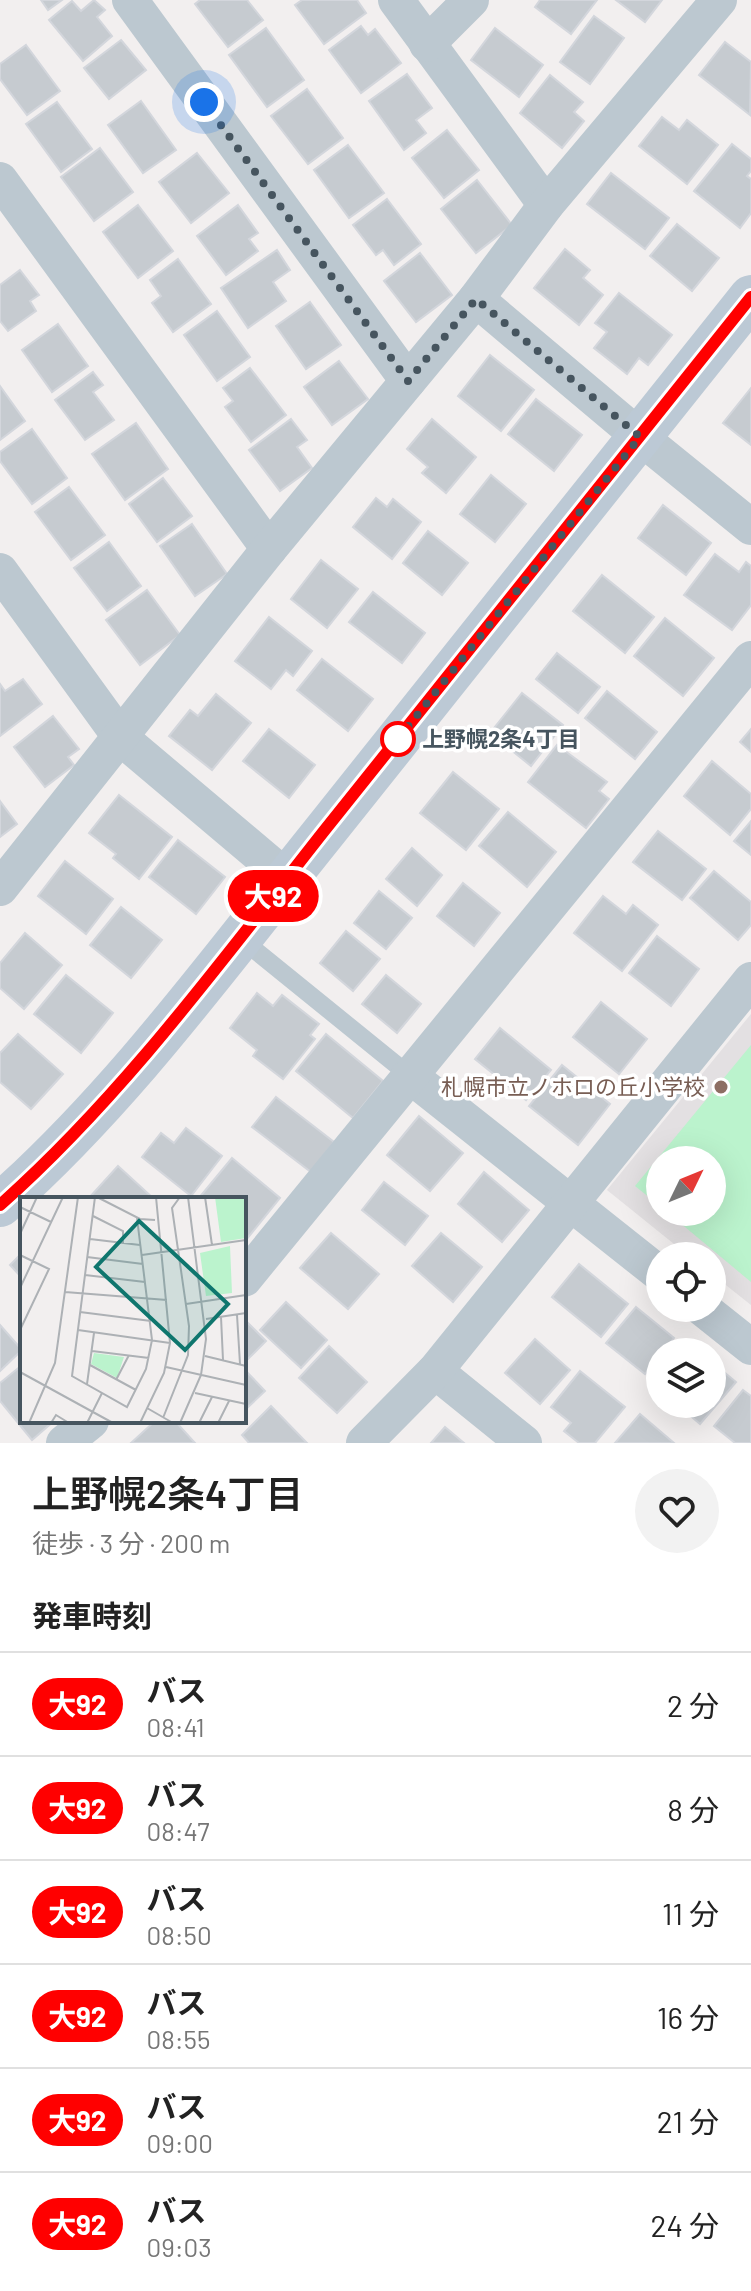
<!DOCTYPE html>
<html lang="ja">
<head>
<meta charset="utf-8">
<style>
  :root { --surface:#fff; --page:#f2f2f2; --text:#222; --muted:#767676; --line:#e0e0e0 }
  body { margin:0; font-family:Barlow,"Noto Sans JP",sans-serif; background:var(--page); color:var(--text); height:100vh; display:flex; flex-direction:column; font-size:30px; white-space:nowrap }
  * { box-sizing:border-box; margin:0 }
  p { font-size:26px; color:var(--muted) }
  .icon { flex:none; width:44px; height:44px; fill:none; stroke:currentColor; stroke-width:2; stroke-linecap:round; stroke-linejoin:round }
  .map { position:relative; height:1443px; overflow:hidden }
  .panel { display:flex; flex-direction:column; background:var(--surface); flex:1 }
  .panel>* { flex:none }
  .badge { padding:0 16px; border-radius:26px; font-size:28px; line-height:52px }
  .needle { width:52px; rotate:47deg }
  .controls { position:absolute; left:646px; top:1146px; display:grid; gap:16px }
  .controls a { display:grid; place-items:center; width:80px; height:80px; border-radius:50%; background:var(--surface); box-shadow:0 8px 32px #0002; font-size:40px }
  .you { position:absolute; width:40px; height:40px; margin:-20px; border:6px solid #fff; border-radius:50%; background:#1a73e8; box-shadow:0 0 0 12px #1a73e833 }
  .map>.badge { position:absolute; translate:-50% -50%; box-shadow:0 0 0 4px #fff }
  h2 { padding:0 32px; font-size:30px; line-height:72px }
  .round { display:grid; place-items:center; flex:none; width:84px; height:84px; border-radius:42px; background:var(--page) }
  .headline { display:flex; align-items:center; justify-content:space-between; height:136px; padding:0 32px }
  h1 { font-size:38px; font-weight:600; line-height:60px }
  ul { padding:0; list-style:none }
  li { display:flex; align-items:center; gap:24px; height:104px; padding:0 32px; border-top:2px solid var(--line) }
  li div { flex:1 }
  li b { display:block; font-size:30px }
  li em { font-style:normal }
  li .badge { min-width:88px; font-weight:700; text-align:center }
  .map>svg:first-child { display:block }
  .education { fill:#e3e0e2; fill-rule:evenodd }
  .green { fill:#bbf3cd }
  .building { fill:#c6cbd0; stroke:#d3d6dc; stroke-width:2 }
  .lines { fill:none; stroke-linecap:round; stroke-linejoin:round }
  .lane { stroke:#bcc8d0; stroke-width:18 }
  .street { stroke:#bcc8d0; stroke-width:36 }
  .secondary { stroke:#bcc9d5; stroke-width:44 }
  .line-casing { stroke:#fff; stroke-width:18 }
  .line { stroke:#f00; stroke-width:12 }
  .walk { stroke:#46555f; stroke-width:8; stroke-dasharray:0 14.4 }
  .stop-dot { fill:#fff; stroke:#f00; stroke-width:4 }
  .education-dot { fill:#8d6e63; stroke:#fff; stroke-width:3 }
  .labels { text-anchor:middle; stroke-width:7; stroke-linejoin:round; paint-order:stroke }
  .stop-label { font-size:22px; font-weight:bold; fill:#46555f; stroke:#fff; text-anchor:start }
  .education-label { font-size:22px; fill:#785e54; stroke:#fff; text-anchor:end }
  .inset-road { fill:none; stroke:#adb1b5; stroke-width:2 }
  .view { fill:#0f766e; fill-opacity:0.15; stroke:#0f766e; stroke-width:4 }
  .inset-edge { fill:none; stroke:#46555f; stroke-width:4 }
</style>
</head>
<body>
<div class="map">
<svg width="751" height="1443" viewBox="0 0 751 1443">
  <rect width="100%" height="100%" fill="#f2efef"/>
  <path class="education" d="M751 1014V1305L712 1274V1256H689L607 1190ZM660 1160H712V1212H660Z"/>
  <path class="green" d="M751 1045V1282L667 1212H712V1160H660V1206L635 1186Z"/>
  <g class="building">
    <path d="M41 0H62L48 10Z"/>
    <path d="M94 0 105 10 97 17 112 36 83 61 49 20 72 1 81 11Z"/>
    <path d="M200 0H247L263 20 228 47 195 4Z"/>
    <path d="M302 0H357L366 13 324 44 295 5Z"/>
    <path d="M540 0H597L571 34 535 7Z"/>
    <path d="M616 0H662L645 22Z"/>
    <path d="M594 16 624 38 590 84 560 62Z"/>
    <path d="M361 26 368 35 375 29 401 63 361 93 329 50Z"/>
    <path d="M266 28 304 80 267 107 229 55Z"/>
    <path d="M495 28 543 65 519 97 471 60Z"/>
    <path d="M121 40 146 70 109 99 84 68Z"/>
    <path d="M725 42 751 62 750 115 699 75Z"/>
    <path d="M26 45 60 91 27 115 0 79V64Z"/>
    <path d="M407 74 432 108 416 120 426 133 404 150 369 101Z"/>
    <path d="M550 75 583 102 574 112 584 121 562 148 520 113Z"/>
    <path d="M307 89 343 138 308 164 271 116Z"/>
    <path d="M141 101 176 150 143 173 108 125Z"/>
    <path d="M57 102 92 149 61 172 26 124Z"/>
    <path d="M662 117 679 130 687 120 718 145 687 184 639 146Z"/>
    <path d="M447 130 479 170 444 198 412 158Z"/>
    <path d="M732 144 751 159V171L747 176 751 179V213L740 228 694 191Z"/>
    <path d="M348 145 384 193 349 218 314 170Z"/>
    <path d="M100 148 133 192 94 221 61 177Z"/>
    <path d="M197 153 229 193 191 223 159 182Z"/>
    <path d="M611 173 669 218 645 249 587 204Z"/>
    <path d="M477 180 512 225 476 253 441 209Z"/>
    <path d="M387 199 421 244 394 265 383 250 376 255 353 225Z"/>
    <path d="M138 205 173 251 138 278 103 232Z"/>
    <path d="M238 205 258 233 249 239 258 251 226 275 197 236Z"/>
    <path d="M677 224 719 258 692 291 650 256Z"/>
    <path d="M565 249 590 270 583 278 603 295 579 325 534 288Z"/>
    <path d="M277 250 290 270 273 282 286 301 248 328 221 288Z"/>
    <path d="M420 253 452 295 416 322 384 281Z"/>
    <path d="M178 259 211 304 173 332 152 303 161 296 150 280Z"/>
    <path d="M20 270 39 295 30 301 36 311 8 331 0 321V285Z"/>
    <path d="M619 293 672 335 648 365 639 358 627 374 594 348 607 332 595 323Z"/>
    <path d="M310 302 341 345 306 369 276 326Z"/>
    <path d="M217 311 250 357 217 381 184 335Z"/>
    <path d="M58 324 88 366 52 392 22 350Z"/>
    <path d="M490 355 534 390 501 431 458 396Z"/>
    <path d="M339 361 368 399 332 425 304 387Z"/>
    <path d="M250 368 286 415 251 442 225 407 233 401 223 388Z"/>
    <path d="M93 372 103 385 93 392 114 420 85 440 55 400Z"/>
    <path d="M0 386 25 421 0 440Z"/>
    <path d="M751 388V445L723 423Z"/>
    <path d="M536 399 582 435 554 471 508 434Z"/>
    <path d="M291 419 307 440 297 447 312 468 280 491 249 450Z"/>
    <path d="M432 419 476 457 446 493 422 473 428 467 407 449Z"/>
    <path d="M136 423 168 469 125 500 92 454Z"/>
    <path d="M32 429 67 478 32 504 0 461V452Z"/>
    <path d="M491 475 526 504 495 542 460 514Z"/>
    <path d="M163 478 192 516 157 542 129 504Z"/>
    <path d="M69 487 105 535 71 560 35 512Z"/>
    <path d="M376 498 387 507 393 499 421 522 392 559 353 527Z"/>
    <path d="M663 505 711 543 686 575 638 538Z"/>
    <path d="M192 524 227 574 195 596 160 546Z"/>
    <path d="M428 531 468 563 442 595 403 563Z"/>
    <path d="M109 542 141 586 107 611 74 568Z"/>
    <path d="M715 554 739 572 746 562 751 566V605L732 630 684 595Z"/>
    <path d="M321 560 358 589 327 628 291 599Z"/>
    <path d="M602 575 654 617 625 653 573 611Z"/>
    <path d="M147 590 180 635 140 665 106 620Z"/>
    <path d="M373 592 425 633 402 663 349 622Z"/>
    <path d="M269 617 312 651 293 676 286 670 271 689 235 661Z"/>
    <path d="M665 618 714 658 683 696 634 656Z"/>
    <path d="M557 653 600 687 578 713 536 679Z"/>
    <path d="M322 659 373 699 348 731 297 690Z"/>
    <path d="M23 679 42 704 0 736V684L5 691Z"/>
    <path d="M607 691 657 732 635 759 585 718Z"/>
    <path d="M522 693 563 725 531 766 490 733Z"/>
    <path d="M216 694 251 723 212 770 169 736 190 710 198 716Z"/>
    <path d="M53 716 79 749 68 757 74 765 45 787 14 747Z"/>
    <path d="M269 729 315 765 289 798 243 761Z"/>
    <path d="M751 729V752L740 742Z"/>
    <path d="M557 745 607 782 599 791 609 799 586 828 528 782Z"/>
    <path d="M712 761 751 794V809L730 835 684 796Z"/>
    <path d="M453 772 499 809 466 850 420 813Z"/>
    <path d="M119 795 172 837 139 879 113 858 116 854 89 833Z"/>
    <path d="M0 801 17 824 0 837Z"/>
    <path d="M508 812 556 852 527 887 479 846Z"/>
    <path d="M751 821V855L734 841Z"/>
    <path d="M658 831 706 869 682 900 633 862Z"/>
    <path d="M178 840 225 877 196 914 149 877Z"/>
    <path d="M412 848 442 875 417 906 386 879Z"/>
    <path d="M65 861 113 899 86 934 38 896Z"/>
    <path d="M714 871 751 902V925L738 940 690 898Z"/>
    <path d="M463 883 500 913 474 946 437 916Z"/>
    <path d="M379 891 412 918 386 949 354 923Z"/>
    <path d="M603 896 626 914 633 905 658 925 622 971 574 933Z"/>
    <path d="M121 907 162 940 131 978 90 945Z"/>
    <path d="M346 931 380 959 353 991 320 963Z"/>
    <path d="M25 933 62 965 24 1009 0 988V963Z"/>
    <path d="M657 936 699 969 671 1006 629 973Z"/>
    <path d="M66 975 113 1013 81 1053 34 1014Z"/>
    <path d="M386 975 421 1004 397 1033 362 1004Z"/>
    <path d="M257 993 273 1006 282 995 319 1024 310 1035 315 1039 283 1079 253 1056 257 1050 230 1028Z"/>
    <path d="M601 1002 647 1039 619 1074 573 1037Z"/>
    <path d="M500 1028 551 1070 526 1100 475 1059Z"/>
    <path d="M18 1034 63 1074 31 1109 0 1082V1053Z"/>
    <path d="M326 1034 383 1081 353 1118 296 1071Z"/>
    <path d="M562 1065 610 1104 578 1145 529 1106Z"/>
    <path d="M276 1097 334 1142 311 1172 252 1127Z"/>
    <path d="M419 1116 463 1153 430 1191 387 1155Z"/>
    <path d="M186 1128 222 1156 191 1196 142 1157 161 1133 174 1143Z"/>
    <path d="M232 1158 280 1198 246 1240 244 1238V1199H198Z"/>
    <path d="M118 1166 154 1199H88Z"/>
    <path d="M484 1172 529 1210 502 1242 458 1204Z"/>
    <path d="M384 1182 428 1216 405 1245 362 1210Z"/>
    <path d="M331 1233 379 1274 348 1309 300 1268Z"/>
    <path d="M441 1233 482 1267 453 1302 412 1266Z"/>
    <path d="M22 1253V1278L10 1265Z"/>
    <path d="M579 1264 628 1304 601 1337 552 1297Z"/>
    <path d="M286 1302 327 1340 301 1368 260 1330Z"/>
    <path d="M636 1307 674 1338 663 1352H660V1355L645 1374 606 1343Z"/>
    <path d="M244 1319 266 1341 246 1361 244 1358Z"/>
    <path d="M0 1325 22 1350 0 1371Z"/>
    <path d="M535 1339 570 1370 540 1404 505 1373Z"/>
    <path d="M329 1346 367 1382 337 1413 299 1378Z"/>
    <path d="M712 1362 736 1382 700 1424 677 1404H712Z"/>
    <path d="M22 1365V1421H54L32 1440 0 1401V1383Z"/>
    <path d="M244 1369 265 1391 244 1411Z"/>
    <path d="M580 1371 625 1407 595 1443H579L564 1431 571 1423 551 1407Z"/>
    <path d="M743 1390 751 1396V1443H735L714 1426Z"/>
    <path d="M271 1406 307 1443H249L242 1435Z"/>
    <path d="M640 1414 674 1443H615Z"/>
    <path d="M155 1421H175L195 1443H131Z"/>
    <path d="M445 1427 464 1443H431Z"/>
  </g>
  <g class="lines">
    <path class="lane" d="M240 938 409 1075"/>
    <g class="street">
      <path d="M130 0 408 381"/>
      <path d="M396 0 546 205"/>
      <path d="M427 44 471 0"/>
      <path d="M0 180 269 549"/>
      <path d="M476 299 640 437 751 527"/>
      <path d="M0 571 121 738 287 878"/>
      <path d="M0 888 269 549 476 299 546 205 719 0"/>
      <path d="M409 1075 660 1274"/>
      <path d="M244 1279 751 659"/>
      <path d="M702 1308 751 1347"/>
      <path d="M435 1371 524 1443"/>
      <path d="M64 1443 91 1421"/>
      <path d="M364 1443 435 1371 751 980"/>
    </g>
    <path class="secondary" d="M0 1205C122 1097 219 963 321 836 464 656 608 477 751 297"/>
  </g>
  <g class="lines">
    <g class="line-casing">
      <path id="line" d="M0 1205C122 1097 223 959 324 831 467 653 609 475 751 297"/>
    </g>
    <use href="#line" class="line"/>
    <path class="walk" d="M204 102 408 381 476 299 640 437 398 739"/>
  </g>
  <circle class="stop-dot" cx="398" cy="739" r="16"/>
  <circle class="education-dot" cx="721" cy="1087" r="8"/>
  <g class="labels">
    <g class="stop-label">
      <text x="422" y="747">上野幌2条4丁目</text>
    </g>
    <g class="education-label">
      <text x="705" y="1095">札幌市立ノホロの丘小学校</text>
    </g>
  </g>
  <g transform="translate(20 1197)">
    <rect width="226" height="226" fill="#f2efef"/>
    <path d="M195 0H226V41L201 45ZM210 49 212 96 186 99 180 56ZM74 156 104 160 97 181 71 167Z" fill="#bbf3cd"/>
    <path class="inset-road" d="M75 0 52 179 107 210 126 172 132 143 117 21M77 0 120 22 135 23M185 0 192 48M0 10 31 25M73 19 103 34V46M0 37 17 0M70 42 120 48M0 58 29 72 0 133M122 58 226 43M67 60 123 67M65 78 125 85M0 91 43 0M45 95 147 103M166 107 226 98M60 115 131 124M217 118 220 167M201 120 203 163M186 122 226 116M58 133 150 146M72 154 129 161M185 159 226 169M70 168 116 193M146 170 226 188M0 175 93 226M96 183 109 158M67 187 74 136M175 196 226 207M127 211 153 226M143 221 168 158 169 129 152 11 160 0M9 226 35 166 58 0M31 226 36 218 49 226M67 226 82 196M120 226 144 176 150 146 136 0M160 226 181 178 186 142 168 0M179 226 192 200M198 226 209 204"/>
    <path class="view" d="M119 24 208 107 165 153 76 70Z"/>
    <rect width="226" height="226" class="inset-edge"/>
  </g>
</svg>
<div class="controls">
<a><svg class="needle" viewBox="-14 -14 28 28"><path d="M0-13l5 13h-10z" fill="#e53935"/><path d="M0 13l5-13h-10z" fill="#767676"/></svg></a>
<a><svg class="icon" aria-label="locate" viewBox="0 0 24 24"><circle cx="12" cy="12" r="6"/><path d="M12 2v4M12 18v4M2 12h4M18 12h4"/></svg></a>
<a><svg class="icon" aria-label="layers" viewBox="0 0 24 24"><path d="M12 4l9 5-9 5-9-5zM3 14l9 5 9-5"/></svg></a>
</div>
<div class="you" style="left:204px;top:102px"></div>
<b class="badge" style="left:273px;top:896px;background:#f00;color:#fff">大92</b>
</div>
<section class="panel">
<div class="headline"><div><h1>上野幌2条4丁目</h1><p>徒歩 · 3 分 · 200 m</p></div><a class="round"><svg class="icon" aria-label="heart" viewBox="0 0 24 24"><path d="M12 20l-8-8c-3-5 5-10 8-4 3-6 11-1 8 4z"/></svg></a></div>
<h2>発車時刻</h2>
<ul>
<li><span class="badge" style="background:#f00;color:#fff">大92</span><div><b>バス</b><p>08:41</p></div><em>2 分</em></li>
<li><span class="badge" style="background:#f00;color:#fff">大92</span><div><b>バス</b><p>08:47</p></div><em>8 分</em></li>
<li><span class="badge" style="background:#f00;color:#fff">大92</span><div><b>バス</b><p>08:50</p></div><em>11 分</em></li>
<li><span class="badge" style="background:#f00;color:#fff">大92</span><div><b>バス</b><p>08:55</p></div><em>16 分</em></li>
<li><span class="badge" style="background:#f00;color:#fff">大92</span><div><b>バス</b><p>09:00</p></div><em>21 分</em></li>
<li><span class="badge" style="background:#f00;color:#fff">大92</span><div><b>バス</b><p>09:03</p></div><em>24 分</em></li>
</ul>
</section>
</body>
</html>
